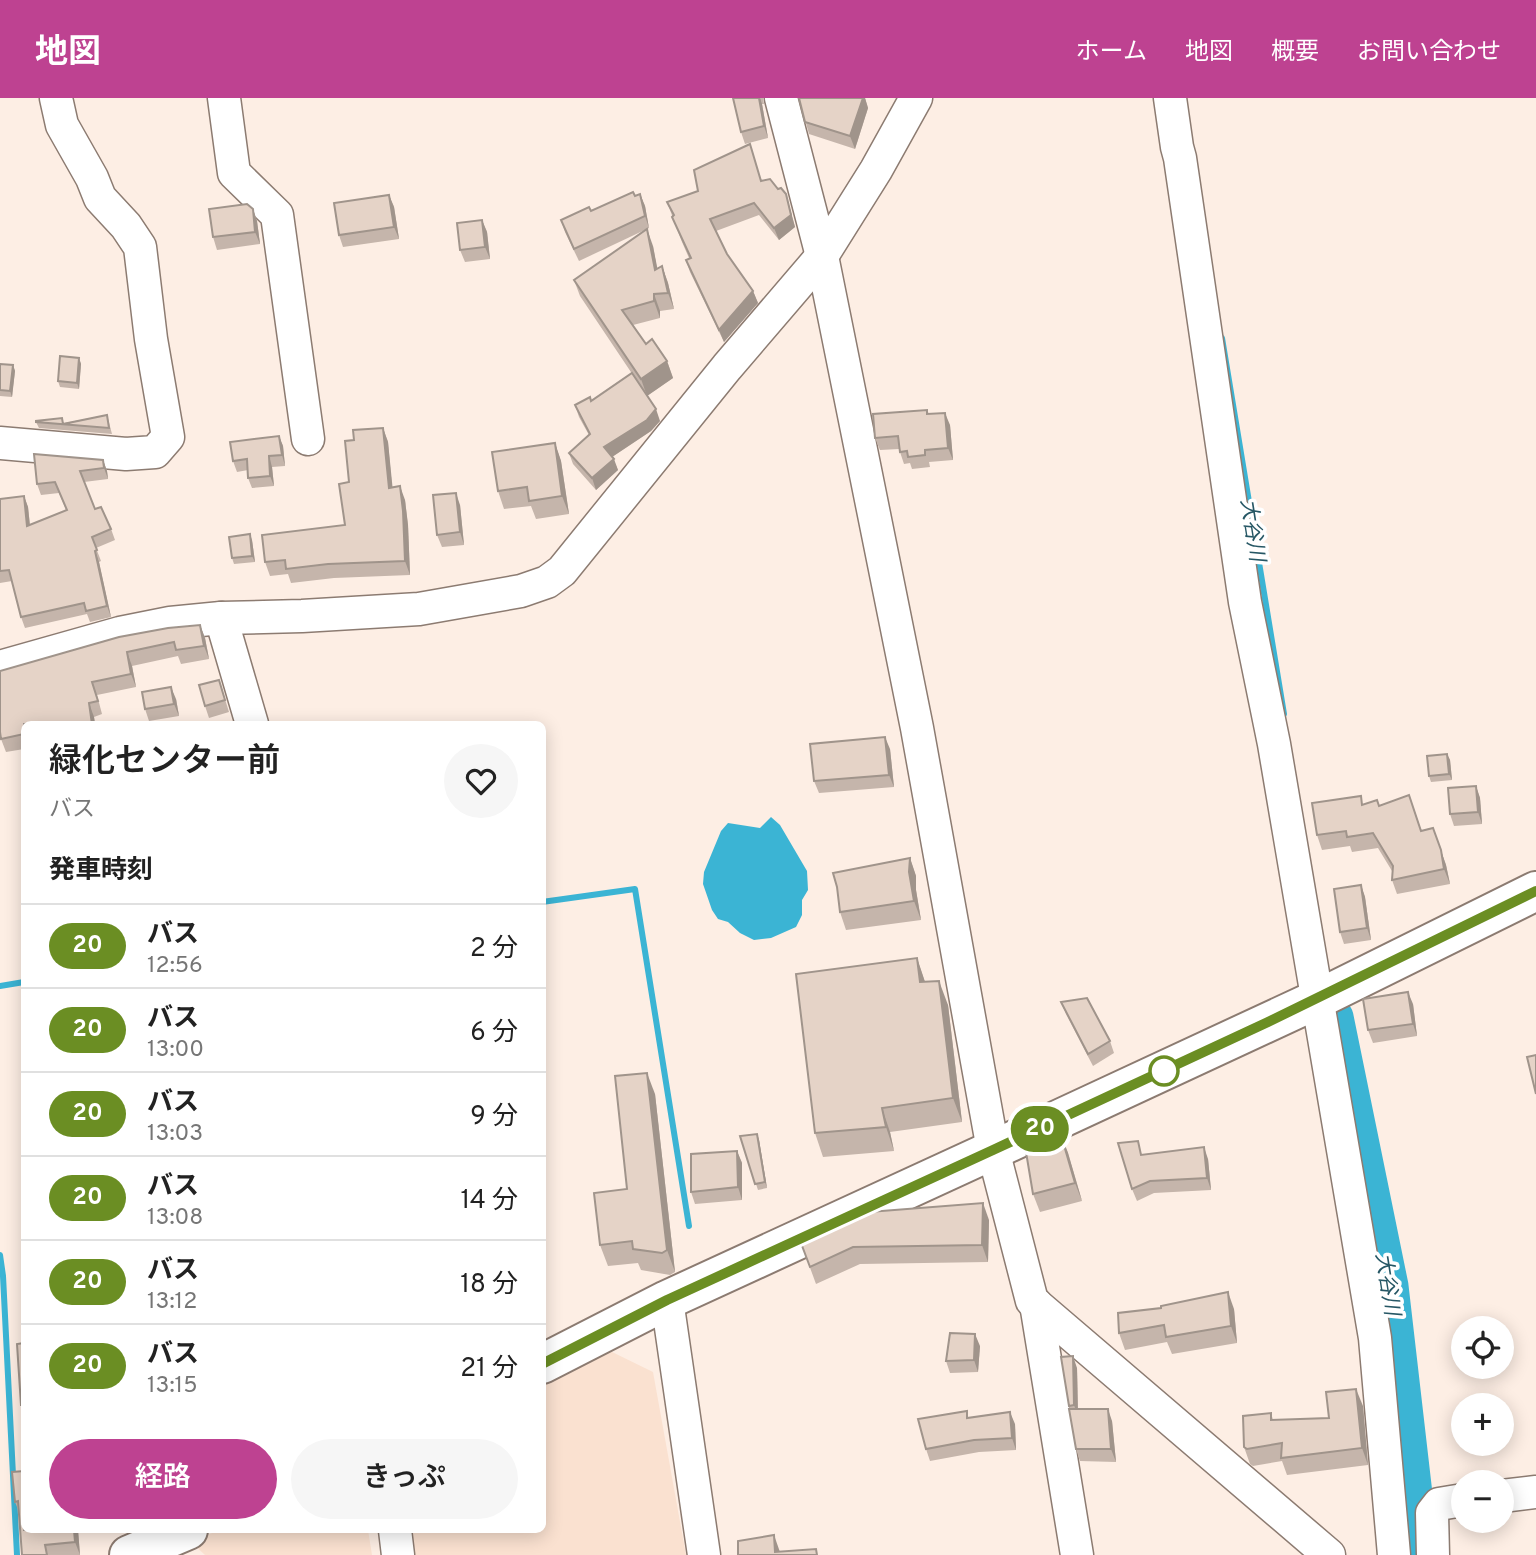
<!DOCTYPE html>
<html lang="ja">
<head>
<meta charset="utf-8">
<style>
  :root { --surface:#fff; --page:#f6f6f6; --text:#222; --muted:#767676; --line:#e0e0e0; --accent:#be4291 }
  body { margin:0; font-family:Overpass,"Noto Sans JP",sans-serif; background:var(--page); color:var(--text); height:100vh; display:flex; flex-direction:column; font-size:26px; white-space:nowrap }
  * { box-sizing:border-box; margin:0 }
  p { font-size:23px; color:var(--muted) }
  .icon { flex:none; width:38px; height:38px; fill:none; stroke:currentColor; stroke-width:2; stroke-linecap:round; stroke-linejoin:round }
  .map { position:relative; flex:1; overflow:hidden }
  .details { position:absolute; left:21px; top:623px; width:525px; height:812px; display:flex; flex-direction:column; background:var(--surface); border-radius:10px; box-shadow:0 4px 18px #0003 }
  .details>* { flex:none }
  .badge { padding:0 14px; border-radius:23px; font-size:24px; line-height:46px }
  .tools { position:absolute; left:1451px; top:1218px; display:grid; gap:14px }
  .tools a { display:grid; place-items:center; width:63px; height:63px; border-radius:50%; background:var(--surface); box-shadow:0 4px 18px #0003; font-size:35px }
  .map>.badge { position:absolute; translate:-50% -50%; box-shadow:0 0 0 4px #fff }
  h2 { padding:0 28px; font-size:26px; line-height:63px }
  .round { display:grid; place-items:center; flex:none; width:74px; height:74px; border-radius:37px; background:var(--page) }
  .head { display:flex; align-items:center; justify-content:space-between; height:119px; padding:0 28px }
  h1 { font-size:33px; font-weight:600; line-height:52px }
  .button { display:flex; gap:14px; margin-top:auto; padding:14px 28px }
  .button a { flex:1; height:80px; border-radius:42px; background:var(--accent); color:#fff; font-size:28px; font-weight:600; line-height:80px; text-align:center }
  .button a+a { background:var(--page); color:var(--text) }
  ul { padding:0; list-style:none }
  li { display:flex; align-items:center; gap:21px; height:84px; padding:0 28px; border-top:2px solid var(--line) }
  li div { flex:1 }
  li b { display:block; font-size:26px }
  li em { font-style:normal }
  li .badge { min-width:77px; font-weight:700; text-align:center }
  header { display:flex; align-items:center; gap:42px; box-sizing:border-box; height:98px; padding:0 35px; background:var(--accent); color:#fff }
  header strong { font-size:33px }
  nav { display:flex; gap:38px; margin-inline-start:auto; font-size:24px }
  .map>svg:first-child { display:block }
  .built { fill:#fae1d0 }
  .water { fill:#3bb4d4 }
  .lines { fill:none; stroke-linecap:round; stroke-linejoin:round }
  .stream { stroke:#3bb4d4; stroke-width:6 }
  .river { stroke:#3bb4d4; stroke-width:37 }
  .minor-casing { stroke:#8c7b71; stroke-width:35 }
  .highway-casing { stroke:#8c7b71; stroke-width:42 }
  .minor { stroke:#fff; stroke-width:32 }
  .highway { stroke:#fff; stroke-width:38 }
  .wall { fill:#c5b5ab }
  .shaded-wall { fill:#a0948b }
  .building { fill:#e5d3c7; stroke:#a0948b; stroke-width:2 }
  .line-casing { stroke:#fff; stroke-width:16 }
  .line { stroke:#6b8e23; stroke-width:10 }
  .stop-dot { fill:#fff; stroke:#6b8e23; stroke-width:3.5 }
  .labels { text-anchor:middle; stroke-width:7; stroke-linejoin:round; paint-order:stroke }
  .water-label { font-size:21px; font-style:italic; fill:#265765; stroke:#fff }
</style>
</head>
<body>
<header>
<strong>地図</strong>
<nav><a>ホーム</a><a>地図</a><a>概要</a><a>お問い合わせ</a></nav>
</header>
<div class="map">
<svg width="1536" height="1457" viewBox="0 0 1536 1457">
  <rect width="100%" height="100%" fill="#fdeee4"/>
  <g class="built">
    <path d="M608 1252 653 1274 686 1457H407L403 1432H542L543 1284Z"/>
    <path d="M219 1432H368L372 1457H205L191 1444Z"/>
  </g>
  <path class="water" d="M771 719 780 727 807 773 808 792 802 802V817L796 829 771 840 754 842 740 835 728 824 718 821 712 812 703 786 704 774 721 733 728 725 760 730Z"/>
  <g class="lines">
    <g class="stream">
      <path d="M1222 240 1284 616"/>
      <path d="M542 804 635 791 689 1128"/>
      <path d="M0 888 24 884"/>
      <path d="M0 1157 3 1178 17 1457"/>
    </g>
    <path class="river" d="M1335 919 1390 1188 1421 1457"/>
    <g class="minor-casing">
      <g id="minor">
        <path d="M224 0 234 75 277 117 308 341"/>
        <path d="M781 0 822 158 917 630 993 1052 1032 1203 1329 1457"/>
        <path d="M1170 0 1177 49 1180 60 1245 504 1274 646 1375 1240 1394 1457"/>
        <path d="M0 345 126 356 155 354 168 339 151 241 140 149 126 128 100 100 92 80 62 27 56 0"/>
        <path d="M221 520 252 626"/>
        <path d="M0 569 120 535 170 525 221 520 302 518 419 511 521 493 547 484 562 473 727 269 822 158 876 72 916 0"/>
        <path d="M667 1202 704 1457"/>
        <path d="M1036 1206 1077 1457"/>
        <path d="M1502 1398 1536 1394"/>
        <path d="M395 1432 398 1457"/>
        <path d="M1433 1457 1432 1415 1439 1406 1463 1402"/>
      </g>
    </g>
    <g class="highway-casing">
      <g id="highway">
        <path d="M542 1266 667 1202 993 1052 1318 901 1536 793"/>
        <path d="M129 1457 188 1432"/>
      </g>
    </g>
    <use href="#minor" class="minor"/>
    <use href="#highway" class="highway"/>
  </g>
  <g class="wall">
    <path d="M733 0H763L764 6H762L768 40 745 46 741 34Z"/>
    <path d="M799 0H865L868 10 855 51 809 36Z"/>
    <path d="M762 83 786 96 795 129 779 142 759 117 716 133 727 156 753 193 758 205 724 244 690 174 686 162 689 160 682 144 667 104Z"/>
    <path d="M640 96 645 108 649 130 579 163 565 134 561 122Z"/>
    <path d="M389 97 394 109 399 141 343 149 339 137Z"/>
    <path d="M253 111 257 123 260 146 217 152 213 139Z"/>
    <path d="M482 122 487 134 490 161 465 164 460 152Z"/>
    <path d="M653 148 657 171 662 168 668 185 674 211 660 213V220L633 227 646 246 667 263 673 280 647 298 580 198 574 182Z"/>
    <path d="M79 260 81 266 79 291 60 289 58 283Z"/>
    <path d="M0 266 13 267 15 273 12 299 0 298Z"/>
    <path d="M591 303 660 323 651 333 612 359 618 372 596 392 573 366 569 355 589 337 579 319 575 307Z"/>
    <path d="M927 312 929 316 950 327 953 362 929 364 930 369 912 371 910 365 904 366 899 351 880 352 875 340Z"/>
    <path d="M107 317 112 336 39 330 36 324 64 325Z"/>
    <path d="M383 330 388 344 392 389 405 402 408 427 410 477 334 480 291 485 288 476 270 478 265 464 345 427 354 342Z"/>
    <path d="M279 338 283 348 285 368 272 369 274 388 252 390 248 380V372L237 374 233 363Z"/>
    <path d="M555 345 561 363 569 416 536 421 531 408 504 411 498 393Z"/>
    <path d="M103 362 107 373 108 381 84 384 95 411 111 431 115 442 96 450 101 463 99 464 111 519 90 524 87 516 25 530 21 519 12 483 0 485V401L24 398 28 409 30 427 66 412 59 395 41 397 37 386Z"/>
    <path d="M460 407 464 447 442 449 437 437Z"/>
    <path d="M252 442 255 464 234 466 232 460Z"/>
    <path d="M200 527 205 540 209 561 181 566 178 558 132 568 136 589 97 597 102 616 94 619 95 626H24V651L6 654 1 641 0 573Z"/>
    <path d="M219 582 229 614 209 620 205 608Z"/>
    <path d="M176 601 179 618 149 623 145 611Z"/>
    <path d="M890 651 894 689 819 695 814 683Z"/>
    <path d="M1447 656 1450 662 1452 682 1431 684 1429 678Z"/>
    <path d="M1476 688 1480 700 1482 726 1454 728 1450 716Z"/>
    <path d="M1364 707 1379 708 1422 733 1433 730 1446 767 1450 786 1397 796 1392 782V773L1378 750 1352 754 1350 748 1322 752 1317 737Z"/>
    <path d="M910 760 916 778V792L921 822 846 832 840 814Z"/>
    <path d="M1361 787 1365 799 1371 842 1344 846 1340 834Z"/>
    <path d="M917 860 925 884 948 907 962 1024 890 1034 894 1053 823 1059 815 1035Z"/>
    <path d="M1061 904 1110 943 1114 955 1093 968 1066 916Z"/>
    <path d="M1413 906 1417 938 1373 945 1368 932Z"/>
    <path d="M655 996 675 1174 670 1177 641 1172 638 1165 608 1168 600 1147 627 1091Z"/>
    <path d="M757 1036 759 1042 767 1090 758 1092 740 1038Z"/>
    <path d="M1061 1037 1068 1055 1082 1103 1040 1114 1033 1096Z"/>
    <path d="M737 1053 742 1065V1102L695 1106 691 1094Z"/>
    <path d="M1143 1056 1208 1061 1211 1092 1154 1095 1137 1103 1132 1091Z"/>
    <path d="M989 1122 988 1164 860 1166 816 1186 801 1145Z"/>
    <path d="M1234 1211 1237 1245 1172 1256 1167 1244 1125 1252 1119 1235Z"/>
    <path d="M980 1248 978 1274 950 1275 946 1263Z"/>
    <path d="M1077 1270 1078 1311 1112 1323 1116 1364 1080 1363 1076 1351 1069 1308Z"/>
    <path d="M1363 1308 1368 1367 1287 1377 1282 1363 1253 1368 1250 1366 1244 1349 1271 1315 1273 1322 1329 1320Z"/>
    <path d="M969 1320 1015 1326 1016 1352 979 1354 930 1363 926 1351Z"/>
    <path d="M12 1374 78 1432 80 1457H22L19 1414 15 1404Z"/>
  </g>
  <g class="shaded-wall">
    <path d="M759 0H760L762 6 768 40 764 28Z"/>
    <path d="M863 0H865L868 10 855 51 850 38Z"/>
    <path d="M640 96 645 108 649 130 645 118Z"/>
    <path d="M786 96 795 129 779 142 774 130Z"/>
    <path d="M389 97 394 109 399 141 394 129Z"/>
    <path d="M253 111 257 123 260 146 255 134Z"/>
    <path d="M482 122 487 134 490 161 485 149Z"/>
    <path d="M647 131 653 148 661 189 655 172Z"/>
    <path d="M662 168 668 185 674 211 668 195Z"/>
    <path d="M753 193 758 205 724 244 719 232Z"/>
    <path d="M654 196 660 213V220L654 203Z"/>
    <path d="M79 260 81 266 79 291 77 285Z"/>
    <path d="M667 263 673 280 647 298 641 281Z"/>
    <path d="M13 267 15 273 12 299 10 293Z"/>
    <path d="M656 311 660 323 651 333 609 361 604 349Z"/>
    <path d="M945 315 950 327 953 362 948 350Z"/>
    <path d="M383 330 388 344 394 404 389 390Z"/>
    <path d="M279 338 283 348 285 368 282 357Z"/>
    <path d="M555 345 561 363 569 416 562 398Z"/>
    <path d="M269 358 272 369 274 388 270 378Z"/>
    <path d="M614 361 618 372 596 392 592 380Z"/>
    <path d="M103 362 107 373 108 381 104 370Z"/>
    <path d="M400 388 405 402 408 427 410 477 405 463Z"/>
    <path d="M456 395 460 407 464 447 460 434Z"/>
    <path d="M24 398 28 409 31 439 27 428Z"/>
    <path d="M250 436 252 442 255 464 252 458Z"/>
    <path d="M95 453 99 464 111 519 107 508Z"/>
    <path d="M200 527 205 540 209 561 204 548Z"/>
    <path d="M127 554 132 568 136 589 131 576Z"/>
    <path d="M171 589 176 601 179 618 174 606Z"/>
    <path d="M89 605 94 619 95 626H92Z"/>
    <path d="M885 639 890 651 894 689 889 677Z"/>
    <path d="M1447 656 1450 662 1452 682 1449 676Z"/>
    <path d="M1476 688 1480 700 1482 726 1478 714Z"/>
    <path d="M1433 730 1446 767 1450 786 1444 771Z"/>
    <path d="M910 760 916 778V792L921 822 914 803 909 774Z"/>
    <path d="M1361 787 1365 799 1371 842 1367 830Z"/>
    <path d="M917 860 925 884H920Z"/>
    <path d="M939 883 948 907 962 1024 953 1000Z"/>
    <path d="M1408 894 1413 906 1417 938 1413 926Z"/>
    <path d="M647 975 655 996 675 1174 667 1152Z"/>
    <path d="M882 1010 890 1034 894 1053 886 1029Z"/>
    <path d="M757 1036 759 1042 767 1090 765 1084Z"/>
    <path d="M1061 1037 1068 1055 1082 1103 1075 1085Z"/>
    <path d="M1204 1049 1208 1061 1211 1092 1207 1080Z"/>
    <path d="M737 1053 742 1065V1102L738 1089Z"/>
    <path d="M983 1105 989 1122 988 1164 982 1147Z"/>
    <path d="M1228 1194 1234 1211 1237 1245 1231 1228Z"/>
    <path d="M975 1236 980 1248 978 1274 974 1262Z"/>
    <path d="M1073 1258 1077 1270 1078 1319 1074 1307Z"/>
    <path d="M1356 1291 1363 1308 1368 1367 1362 1350Z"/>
    <path d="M1108 1311 1112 1323 1116 1364 1111 1351Z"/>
    <path d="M1010 1314 1015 1326 1016 1352 1012 1340Z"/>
    <path d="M74 1432H78L80 1457 75 1444Z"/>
    <path d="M774 1437 781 1457 775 1454Z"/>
  </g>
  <g class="building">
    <path d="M733 0H759L764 28 741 34Z"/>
    <path d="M799 0H863L850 38 805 24Z"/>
    <path d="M750 46 761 83 770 81 778 91 781 90 786 96 791 117 774 130 754 105 710 121 727 156 753 193 719 232 686 162 691 160 678 132 672 119 674 117 667 104 698 93 694 72Z"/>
    <path d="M633 94 635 98 640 96 645 118 574 151 561 122 589 109 591 113Z"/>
    <path d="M389 97 394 129 339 137 334 105Z"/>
    <path d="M247 106 253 111 255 134 213 139 209 111Z"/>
    <path d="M482 122 485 149 460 152 457 125Z"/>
    <path d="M647 131 655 172 662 168 668 195 654 196V203L622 212 646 246 652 241 667 263 641 281 574 182Z"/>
    <path d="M60 258 79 260 77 285 58 283Z"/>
    <path d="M0 266 13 267 10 293 0 292Z"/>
    <path d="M632 275 656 311 647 322 604 349 614 361 592 380 569 355 590 336 575 307 590 299 591 303Z"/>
    <path d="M927 312V316L945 315 948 350 925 352V357L908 359 907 353 900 354 898 338 875 340 873 316Z"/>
    <path d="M107 317 109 330 36 324V323L62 320 63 326Z"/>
    <path d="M383 330 389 390 400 388 403 413 405 463 328 466 286 471 285 462 265 464 262 437 345 427 339 386 349 384 345 343 354 342 353 332Z"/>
    <path d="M279 338 282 357 269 358 270 378 248 380 247 361 233 363 230 344Z"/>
    <path d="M555 345 562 398 529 403 527 389 498 393 492 354Z"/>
    <path d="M34 356 103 362 104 370 80 373 95 411 101 409 111 431 92 439 97 452 95 453 107 508 86 513 84 505 21 519 9 472 0 473V401L24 398 27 428 67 412 55 384 37 386Z"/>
    <path d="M456 395 460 434 437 437 433 397Z"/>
    <path d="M250 436 252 458 232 460 229 439Z"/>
    <path d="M200 527 204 548 176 552 174 544 127 554 131 576 92 584 98 603 89 605 92 626H24V636L1 641 0 634V573L119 539 168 530Z"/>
    <path d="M219 582 225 602 205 608 199 587Z"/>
    <path d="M171 589 174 606 145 611 142 594Z"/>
    <path d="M885 639 889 677 814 683 810 646Z"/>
    <path d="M1447 656 1449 676 1429 678 1427 658Z"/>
    <path d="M1476 688 1478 714 1450 716 1448 690Z"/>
    <path d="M1409 697 1421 733 1433 730 1441 752 1444 771 1392 782 1393 768 1373 735 1347 739 1346 733 1317 737 1312 705 1361 698 1362 707 1377 702 1379 708Z"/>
    <path d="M910 760 909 774 914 803 840 814 837 789 833 775Z"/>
    <path d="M1361 787 1367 830 1340 834 1334 791Z"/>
    <path d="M917 860 920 884 939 883 953 1000 882 1010 886 1029 815 1035 796 876Z"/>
    <path d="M1408 894 1413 926 1368 932 1363 901Z"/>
    <path d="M1087 900 1110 943 1088 956 1061 904Z"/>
    <path d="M1536 957V996L1527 959Z"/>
    <path d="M647 975 667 1152 662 1155 633 1151 632 1143 600 1147 594 1095 627 1091 615 978Z"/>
    <path d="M757 1036 765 1084 755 1086 740 1038Z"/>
    <path d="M1061 1037 1075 1085 1033 1096 1025 1048Z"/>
    <path d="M1138 1043 1141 1057 1204 1049 1207 1080 1150 1083 1132 1091 1118 1045Z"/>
    <path d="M737 1053 738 1089 691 1094V1056Z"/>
    <path d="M983 1105 982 1147 853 1149 810 1169 801 1145 869 1114Z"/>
    <path d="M1228 1194 1231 1228 1166 1239 1164 1227 1119 1235 1118 1215 1161 1210V1208Z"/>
    <path d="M950 1235 975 1236 974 1262 946 1263Z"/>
    <path d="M24 1245V1307H21L17 1246Z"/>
    <path d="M1073 1258 1074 1307 1069 1308 1061 1259Z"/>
    <path d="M1356 1291 1362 1350 1281 1360 1282 1345 1247 1351 1244 1349 1243 1318 1271 1315V1322L1329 1320 1326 1294Z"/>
    <path d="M1069 1311H1108L1111 1351H1076Z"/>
    <path d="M967 1313V1320L1010 1314 1012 1340 974 1342 926 1351 918 1321Z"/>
    <path d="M24 1373V1432H74L75 1444 45 1447 47 1457H22L18 1403 15 1404 12 1374Z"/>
    <path d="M774 1437 775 1454 816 1451 817 1457H738V1443Z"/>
  </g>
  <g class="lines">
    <g class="line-casing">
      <path id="line" d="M542 1266 667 1202 993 1052 1268 924 1536 793"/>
    </g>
    <use href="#line" class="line"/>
  </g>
  <circle class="stop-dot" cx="1164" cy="973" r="14"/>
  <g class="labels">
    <g class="water-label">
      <text transform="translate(1253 432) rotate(81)" y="7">大谷川</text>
      <text transform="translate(1388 1186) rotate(81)" y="7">大谷川</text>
    </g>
  </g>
</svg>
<div class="tools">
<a><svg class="icon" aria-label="locate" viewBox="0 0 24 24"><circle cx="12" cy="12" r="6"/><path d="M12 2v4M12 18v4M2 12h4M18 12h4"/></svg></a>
<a>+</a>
<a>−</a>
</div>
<b class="badge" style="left:1040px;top:1031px;background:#6b8e23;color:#fff">20</b>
<section class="details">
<div class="head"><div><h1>緑化センター前</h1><p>バス</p></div><a class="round"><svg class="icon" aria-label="heart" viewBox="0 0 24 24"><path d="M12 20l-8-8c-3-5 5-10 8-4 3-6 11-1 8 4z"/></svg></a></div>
<h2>発車時刻</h2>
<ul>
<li><span class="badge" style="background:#6b8e23;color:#fff">20</span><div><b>バス</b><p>12:56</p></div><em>2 分</em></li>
<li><span class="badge" style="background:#6b8e23;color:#fff">20</span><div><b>バス</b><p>13:00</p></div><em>6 分</em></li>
<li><span class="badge" style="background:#6b8e23;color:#fff">20</span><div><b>バス</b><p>13:03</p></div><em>9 分</em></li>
<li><span class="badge" style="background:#6b8e23;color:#fff">20</span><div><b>バス</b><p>13:08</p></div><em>14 分</em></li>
<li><span class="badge" style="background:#6b8e23;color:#fff">20</span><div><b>バス</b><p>13:12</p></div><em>18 分</em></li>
<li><span class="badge" style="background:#6b8e23;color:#fff">20</span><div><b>バス</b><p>13:15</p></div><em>21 分</em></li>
</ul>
<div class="button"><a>経路</a><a>きっぷ</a></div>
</section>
</div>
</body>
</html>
